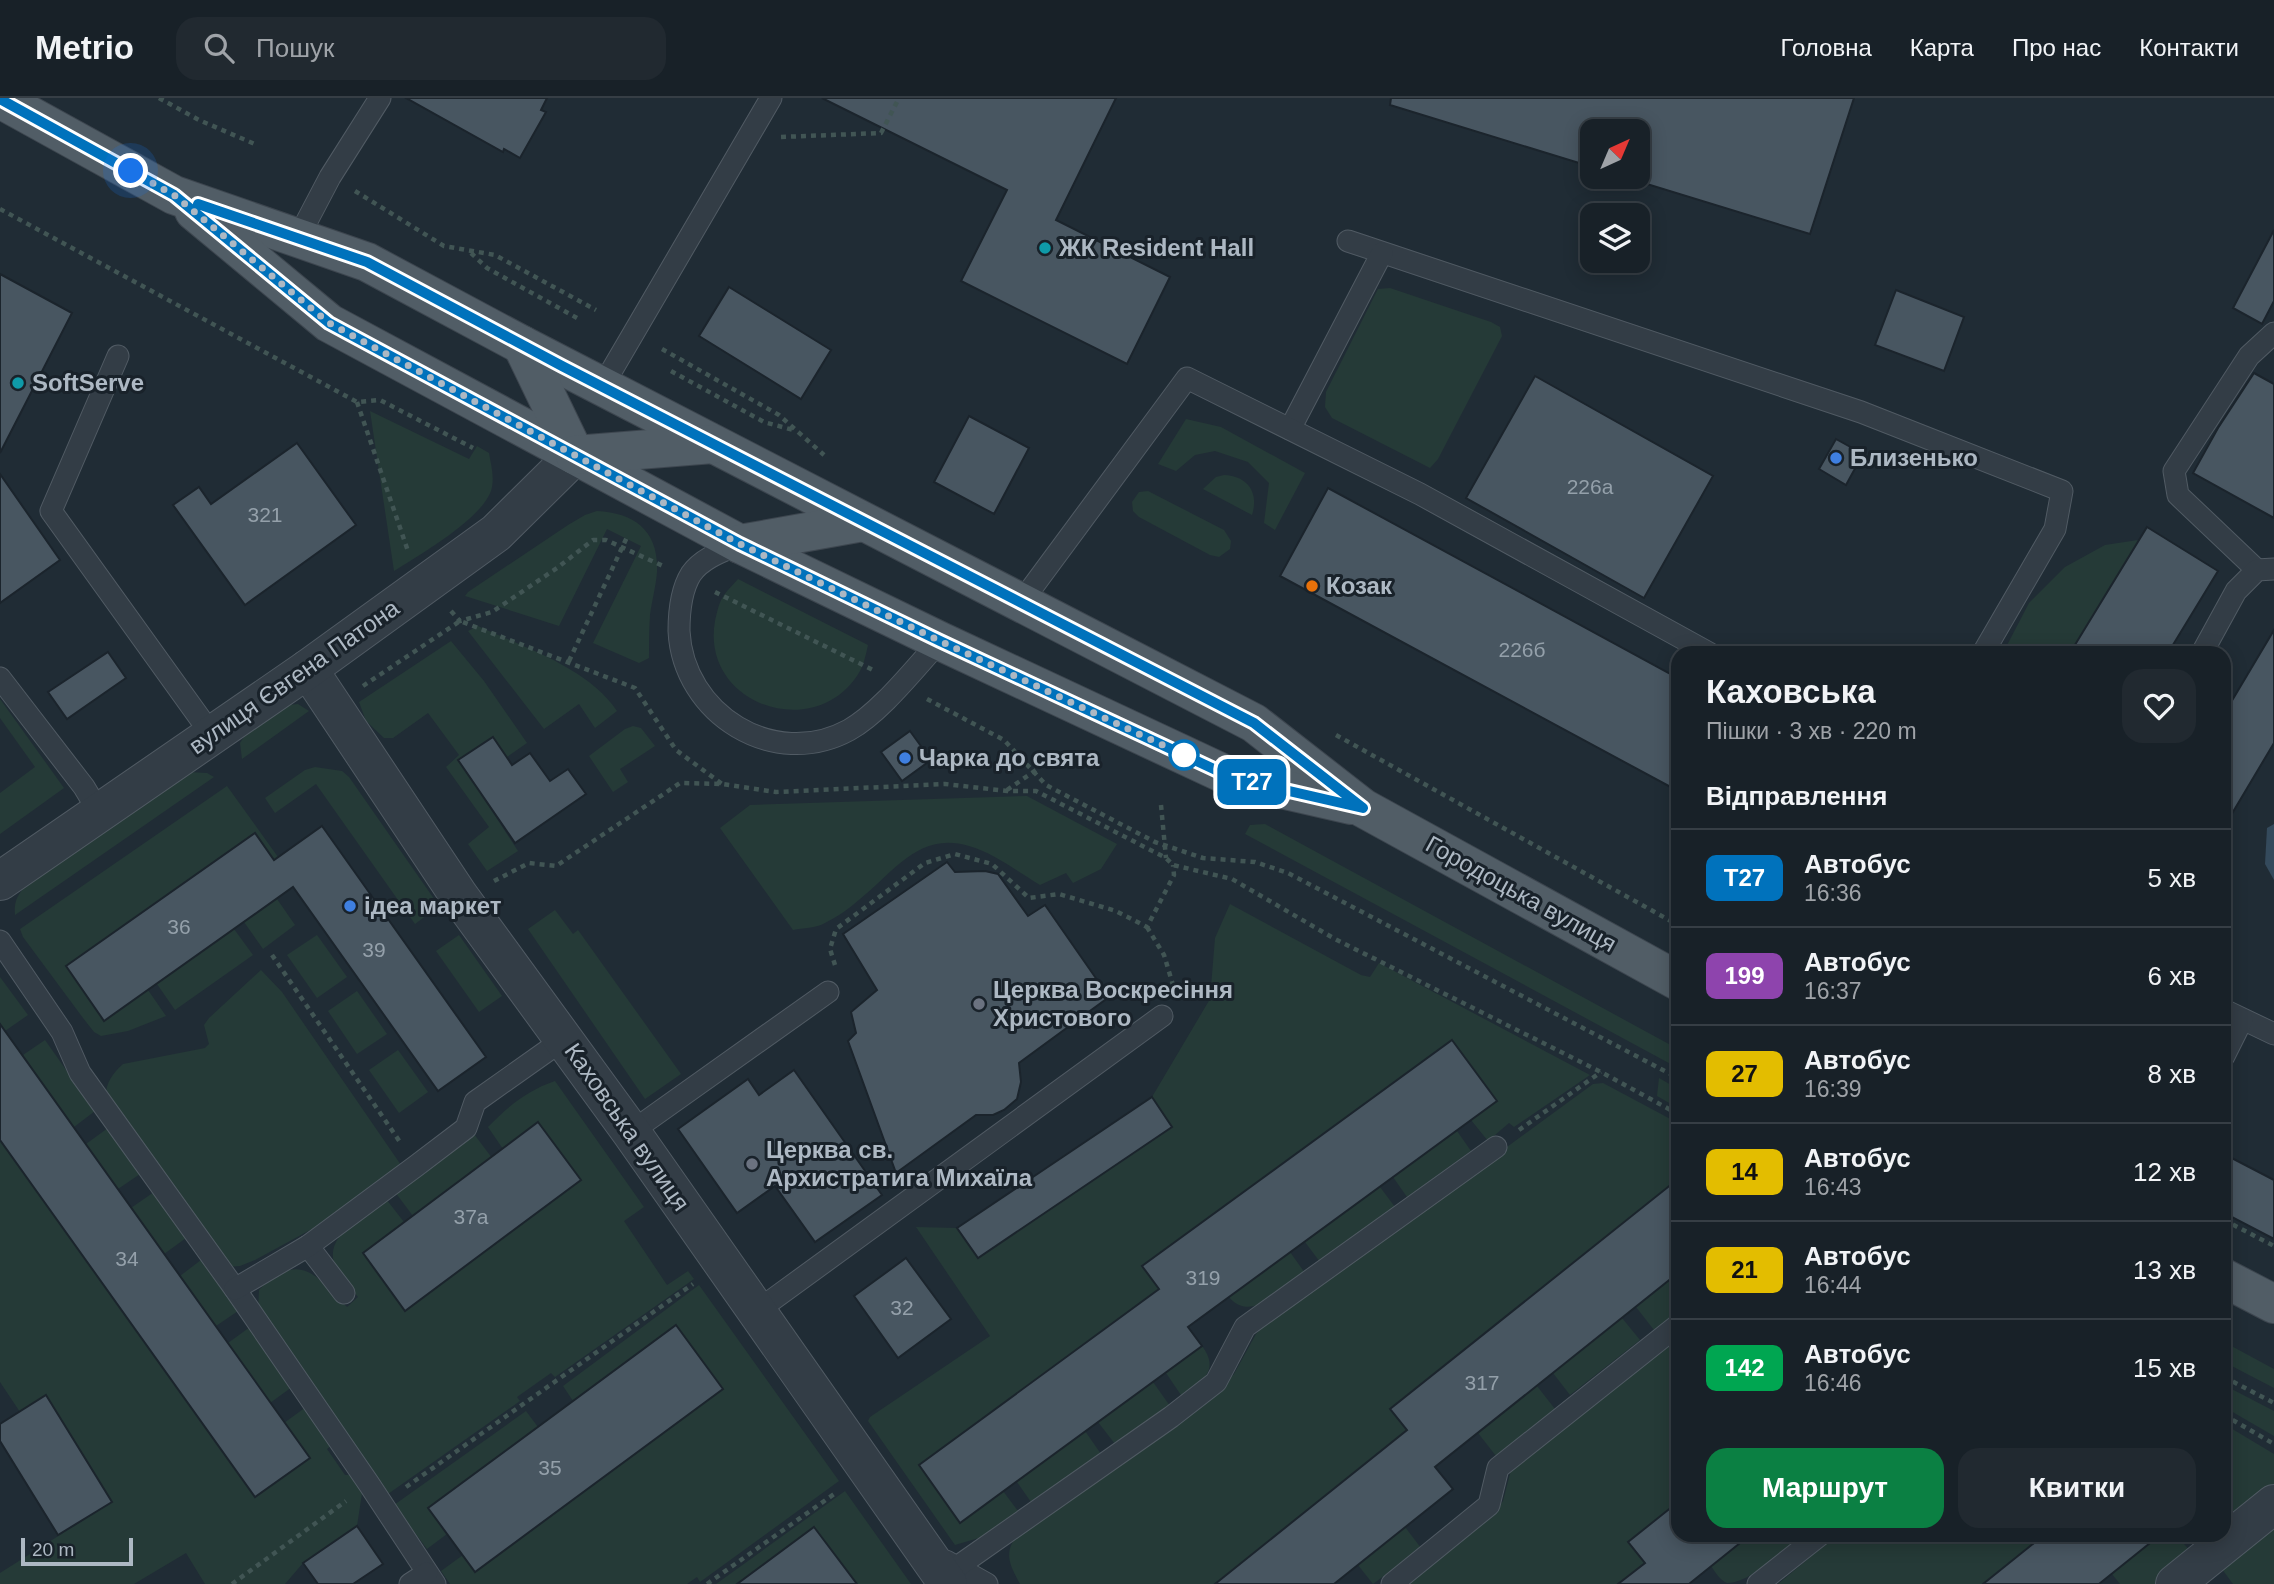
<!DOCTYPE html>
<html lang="uk">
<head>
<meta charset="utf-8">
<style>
  :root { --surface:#182128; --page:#212930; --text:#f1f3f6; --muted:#9fa3a8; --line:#363e45; --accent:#0b8043 }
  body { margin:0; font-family:Arial,sans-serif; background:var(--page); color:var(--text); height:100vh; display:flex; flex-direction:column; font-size:26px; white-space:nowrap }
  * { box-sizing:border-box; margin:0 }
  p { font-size:23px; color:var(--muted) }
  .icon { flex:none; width:38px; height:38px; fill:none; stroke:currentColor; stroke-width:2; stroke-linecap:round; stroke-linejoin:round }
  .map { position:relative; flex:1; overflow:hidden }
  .sheet { position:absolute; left:1671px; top:548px; width:560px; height:896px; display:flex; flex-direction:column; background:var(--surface); border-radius:21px; box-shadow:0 4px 18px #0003,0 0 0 2px var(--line) }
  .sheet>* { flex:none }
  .badge { padding:0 14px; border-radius:10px; font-size:24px; line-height:46px }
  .needle { width:46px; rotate:44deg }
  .fabs { position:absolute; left:1580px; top:21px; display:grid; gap:14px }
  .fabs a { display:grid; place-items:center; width:70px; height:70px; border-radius:14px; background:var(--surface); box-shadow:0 4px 18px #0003,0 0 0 2px var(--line); font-size:35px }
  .scale { position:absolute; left:21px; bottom:18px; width:112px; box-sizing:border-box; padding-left:7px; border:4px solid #adb8c3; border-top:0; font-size:19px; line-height:24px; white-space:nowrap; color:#adb8c3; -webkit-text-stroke:5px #19222a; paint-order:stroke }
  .you { position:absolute; width:35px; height:35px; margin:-18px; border:5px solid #fff; border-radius:50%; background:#1a73e8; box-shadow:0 0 0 10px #1a73e833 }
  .map>.badge { position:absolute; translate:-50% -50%; box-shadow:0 0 0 4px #fff }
  h2 { padding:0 35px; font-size:26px; line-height:63px }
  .round { display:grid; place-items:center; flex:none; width:74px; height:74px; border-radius:21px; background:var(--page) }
  .headline { display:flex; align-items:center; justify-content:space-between; height:119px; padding:0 35px }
  h1 { font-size:33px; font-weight:700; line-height:52px }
  .button { display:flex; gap:14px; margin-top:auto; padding:14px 35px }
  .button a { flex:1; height:80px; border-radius:21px; background:var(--accent); color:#fff; font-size:28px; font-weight:700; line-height:80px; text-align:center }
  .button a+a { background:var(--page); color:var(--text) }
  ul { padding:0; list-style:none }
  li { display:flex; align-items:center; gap:21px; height:98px; padding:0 35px; border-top:2px solid var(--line) }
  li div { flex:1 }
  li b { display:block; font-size:26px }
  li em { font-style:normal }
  li .badge { min-width:77px; font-weight:700; text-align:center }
  header { display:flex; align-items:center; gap:42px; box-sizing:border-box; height:98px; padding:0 35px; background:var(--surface); border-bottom:2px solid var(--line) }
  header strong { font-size:33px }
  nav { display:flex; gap:38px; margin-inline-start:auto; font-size:24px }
  .search { width:490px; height:63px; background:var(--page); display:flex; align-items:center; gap:18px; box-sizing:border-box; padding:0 24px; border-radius:21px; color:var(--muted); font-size:26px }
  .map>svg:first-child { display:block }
  .green { fill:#253a37 }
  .water { fill:#344a5c }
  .building { fill:#485661; stroke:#1b242c; stroke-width:2 }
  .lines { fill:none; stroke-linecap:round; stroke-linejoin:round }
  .service-casing { stroke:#515b64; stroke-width:23 }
  .minor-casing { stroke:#515b64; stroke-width:40 }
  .tertiary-casing { stroke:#515b64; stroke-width:40 }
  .primary-casing { stroke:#3d464f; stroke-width:40 }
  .path { stroke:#415554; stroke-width:4.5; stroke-dasharray:5 5; stroke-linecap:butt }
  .service { stroke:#333d46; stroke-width:21 }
  .minor { stroke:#333d46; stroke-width:38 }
  .tertiary { stroke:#333d46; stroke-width:38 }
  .primary { stroke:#515d66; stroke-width:38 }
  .line-casing { stroke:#fff; stroke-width:16 }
  .line { stroke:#0072bc; stroke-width:10 }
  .walk { stroke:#adb8c3; stroke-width:7; stroke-dasharray:0 12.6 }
  .culture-dot { fill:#0f9aa8; stroke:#19222a; stroke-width:2.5 }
  .shop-dot { fill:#3f7fe0; stroke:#19222a; stroke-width:2.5 }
  .food-dot { fill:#e8710a; stroke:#19222a; stroke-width:2.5 }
  .stop-dot { fill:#fff; stroke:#0072bc; stroke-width:3.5 }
  .worship-dot { fill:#6b7280; stroke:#19222a; stroke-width:2.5 }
  .labels { text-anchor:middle; stroke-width:6; stroke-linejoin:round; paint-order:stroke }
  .number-label { font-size:21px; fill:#94a0aa }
  .poi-label { font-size:24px; font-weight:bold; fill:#adb8c3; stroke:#19222a; text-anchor:start }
  .street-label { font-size:24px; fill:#adb8c3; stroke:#19222a }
</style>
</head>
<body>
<header>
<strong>Metrio</strong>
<div class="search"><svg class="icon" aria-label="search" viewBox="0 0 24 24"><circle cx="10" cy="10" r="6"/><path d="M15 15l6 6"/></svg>Пошук</div>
<nav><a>Головна</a><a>Карта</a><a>Про нас</a><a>Контакти</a></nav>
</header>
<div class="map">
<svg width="2274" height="1486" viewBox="0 0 2274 1486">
  <rect width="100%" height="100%" fill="#202c35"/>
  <g class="green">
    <path d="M1390 190 1491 224 1500 229 1502 238 1438 361 1430 370 1332 320 1325 309 1326 294 1378 191Z"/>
    <path d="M370 313 469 361 477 348 489 355C491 367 495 380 491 393 481 421 420 457 394 473Z"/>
    <path d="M1186 321 1221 329 1305 375 1275 432 1264 425 1269 385 1248 364 1215 353 1195 357 1176 373 1158 366Z"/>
    <path d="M1224 377C1248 378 1259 395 1252 417L1203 391 1216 379Z"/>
    <path d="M1148 393 1224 432 1231 443 1230 451 1219 459 1210 457 1139 419 1133 413 1132 404 1139 394Z"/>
    <path d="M597 413C635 415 659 433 657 474 656 488 652 502 650 517 649 531 649 546 649 560L639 565 593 545 641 448 607 431 559 528 465 498 468 494 568 427 585 417Z"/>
    <path d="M2138 442 2137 483 2089 555H2003L2029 505 2065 469 2105 447Z"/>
    <path d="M738 481 868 547C866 556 864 566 860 573 817 647 700 607 715 523 717 514 719 504 724 497 728 491 734 486 738 481Z"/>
    <path d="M478 528C523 549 589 570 617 613L595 630 579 606 544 631 468 533Z"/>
    <path d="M451 543 484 583 527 645 507 659 493 639 459 662 518 753 487 773 468 746 489 729 446 669 459 657 428 615 393 640H384L366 623 359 604Z"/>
    <path d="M0 601 64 690 0 736V695L35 669 0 620Z"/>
    <path d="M298 606 309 613 242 661 240 645 244 639 288 607Z"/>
    <path d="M633 628 641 630 655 648 620 671 628 684 613 694 589 658 625 631Z"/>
    <path d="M315 669 342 673 349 679 439 808 415 826 316 686 275 715 265 700 305 672Z"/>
    <path d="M188 674 207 675 214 679 15 817C14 806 16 799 23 791Z"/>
    <path d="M227 688 278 759 274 762 254 735 66 868 104 923 148 892 166 918 128 933 101 938 94 934 83 920 23 839 20 831Z"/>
    <path d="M1027 698 1117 746 1101 771 1073 785 1066 775 1040 787C1018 774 994 755 969 748 919 733 894 774 860 801 850 810 837 819 825 825 816 830 803 830 793 832L720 730 750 707Z"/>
    <path d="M1265 726 1678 951V970L1245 736 1250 727Z"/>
    <path d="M277 801 295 827 263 851 244 824Z"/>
    <path d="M1230 806 1361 877 1370 879 1379 865 1590 977 1514 1029 1509 1025 1488 1043 1471 1022 1497 1003 1452 942 1142 1168 1159 1191 919 1367 960 1424 1003 1393 1018 1413 982 1439 955 1447 868 1323 870 1319 990 1238 916 1129 957 1130 978 1160 1172 1029 1152 999 1210 901 1215 840Z"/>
    <path d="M555 812 573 836 578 832 681 976 645 1001 528 831Z"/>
    <path d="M234 831 253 857 175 912 157 886Z"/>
    <path d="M317 837 347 879 317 900 287 857Z"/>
    <path d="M459 837 502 898 479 914 436 853Z"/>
    <path d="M261 872 282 894 401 1067 323 1125 255 1162 240 1168 228 1169 106 1000C105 986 112 976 123 966L205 950 209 946 204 927 209 920Z"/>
    <path d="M0 879 28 917 5 933 0 925Z"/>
    <path d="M357 893 387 936 357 956 328 913Z"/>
    <path d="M45 942 95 1013 74 1029 23 957Z"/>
    <path d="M398 952 428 994 399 1015 369 972Z"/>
    <path d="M1659 980 1678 991V1010L1657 998Z"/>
    <path d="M555 983 644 1109 624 1123 667 1187 688 1173 694 1181 555 1279 551 1275 517 1299 520 1303 388 1396 258 1212 259 1192C299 1151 317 1178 347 1209L358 1199C351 1190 343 1181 337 1172 319 1139 364 1118 386 1101L404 1124 363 1155 406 1212 581 1082 539 1025 503 1051 488 1029C507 1009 528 992 555 983Z"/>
    <path d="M1603 985 1678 1025V1081L1391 1310 1407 1332 1215 1486H1020C1010 1467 1002 1454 1019 1436L1216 1295 1234 1276 1256 1236 1264 1227 1593 986Z"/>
    <path d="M108 1030 140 1076 118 1091 86 1046Z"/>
    <path d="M1457 1033 1471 1053 1407 1099 1393 1079Z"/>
    <path d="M474 1036 492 1060 413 1118 395 1094Z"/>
    <path d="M0 1042 255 1399 309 1360 284 1325 306 1309 333 1346 327 1351 345 1377H353L363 1389 357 1428 303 1465 285 1486H205L186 1455 134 1486H0V1475L112 1404 46 1298 20 1314 0 1284Z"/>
    <path d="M1380 1089 1395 1109 1320 1164 1305 1144Z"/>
    <path d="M154 1094 186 1140 164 1156 131 1110Z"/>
    <path d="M1290 1154 1305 1175C1285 1190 1251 1226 1229 1199Z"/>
    <path d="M201 1162 238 1213 216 1228 180 1178Z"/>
    <path d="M1678 1175V1213L1654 1232 1636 1209Z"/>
    <path d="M699 1187 839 1383 700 1484 697 1479 687 1486H450L441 1473 463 1457 476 1474 723 1291 676 1227 573 1303 563 1288Z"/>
    <path d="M1622 1220 1640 1242 1570 1297 1553 1275Z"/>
    <path d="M250 1229 292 1289 270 1305 228 1245Z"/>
    <path d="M1678 1237V1404L1628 1444 1645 1465 1618 1486H1405L1498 1410 1503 1403 1511 1372Z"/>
    <path d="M2224 1244 2274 1271V1290L2224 1264Z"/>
    <path d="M1202 1248C1221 1273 1201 1283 1183 1300L1166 1275Z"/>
    <path d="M1153 1284 1170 1308 1115 1346 1098 1324Z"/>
    <path d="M2224 1287 2274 1313V1338L2224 1309Z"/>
    <path d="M1537 1288 1555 1311 1496 1358 1478 1335Z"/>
    <path d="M526 1313 538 1329 428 1410 447 1436 427 1451 394 1407Z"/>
    <path d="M2224 1326 2274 1356V1390L2224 1430Z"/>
    <path d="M1085 1333 1101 1356 1031 1404 1017 1384Z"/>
    <path d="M845 1393 911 1486H857L814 1429 737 1486H716Z"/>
    <path d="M2274 1420V1486H2233L2219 1467Z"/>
    <path d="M1405 1429 1421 1450 1373 1486 1358 1467Z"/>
    <path d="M1750 1437H1786L1793 1445C1779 1457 1747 1486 1727 1485 1720 1482 1715 1474 1711 1468Z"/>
    <path d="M1837 1437H2044L1983 1486H1778Z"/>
    <path d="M2160 1437H2176L2192 1455 2155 1486H2120L2112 1476Z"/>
  </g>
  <path class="water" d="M2274 726V782L2265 766 2267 730Z"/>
  <g class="building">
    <path d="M406 0H547L541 12 546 14 520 60 504 51 503 54Z"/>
    <path d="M822 0H1116L1056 122 1170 179 1127 266 961 183 1007 92Z"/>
    <path d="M1391 0H1854L1810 136 1624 79H1638V33H1592V69L1390 7Z"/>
    <path d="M2274 132V203L2262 226 2233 210Z"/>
    <path d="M0 176 72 215 0 355Z"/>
    <path d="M729 189 831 252 801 301 699 238Z"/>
    <path d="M1896 192 1964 219 1944 273 1875 247Z"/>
    <path d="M2254 275 2274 286V420L2193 375 2218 330Z"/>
    <path d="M1535 278 1713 378 1644 500 1466 400Z"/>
    <path d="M969 318 1029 350 994 416 934 384Z"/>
    <path d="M1836 341 1863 356 1846 387 1819 371Z"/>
    <path d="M297 345 356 427 245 507 173 407 199 389 211 406Z"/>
    <path d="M0 376 60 462 0 505Z"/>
    <path d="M1328 390 1678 580V693L1280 478Z"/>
    <path d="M2147 429 2218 473 2168 555H2070Z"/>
    <path d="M2274 532V645L2224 729V616Z"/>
    <path d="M108 554 126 580 67 621 48 594Z"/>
    <path d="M910 633 931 662 902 683 881 654Z"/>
    <path d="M493 639 512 667 530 655 550 683 568 671 586 696 515 745 458 662Z"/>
    <path d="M322 728 486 959 438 993 293 789 104 923 66 868 255 735 274 762Z"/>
    <path d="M947 764 955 774 985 773 998 776 1028 818 1045 807 1109 899 1019 965 1021 984 1017 1001 1004 1012 993 1017H976L896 1075 848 943 856 935 851 914 877 892 843 836Z"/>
    <path d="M0 926 310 1360 255 1399 0 1042Z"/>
    <path d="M1452 942 1497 1003 1188 1229 1202 1248 960 1425 919 1367 1159 1191 1142 1168Z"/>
    <path d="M794 972 882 1097 815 1144 775 1088 737 1115 678 1031 748 981 759 997Z"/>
    <path d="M1152 999 1172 1029 978 1160 957 1130Z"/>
    <path d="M538 1024 581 1082 405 1213 363 1155Z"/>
    <path d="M2224 1056 2274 1082V1141L2224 1115Z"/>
    <path d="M1678 1081V1175L1435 1369 1453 1391 1334 1486H1215L1407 1332 1390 1311Z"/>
    <path d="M906 1160 951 1221 898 1260 854 1198Z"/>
    <path d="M676 1227 723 1291 475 1474 428 1410Z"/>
    <path d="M46 1297 112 1404 58 1437 0 1343V1326Z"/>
    <path d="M1678 1404V1437H1750L1689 1486H1618L1645 1465 1628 1444Z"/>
    <path d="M357 1428 383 1466 353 1486H318L303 1465Z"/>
    <path d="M814 1429 857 1486H737Z"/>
    <path d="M2044 1437H2160L2099 1486H1983Z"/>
  </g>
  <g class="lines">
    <g class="service-casing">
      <g id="service">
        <path d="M298 140 330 79 380 0"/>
        <path d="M1348 143 1861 314 2062 393 2055 431 1983 555"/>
        <path d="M118 258 51 413 212 637"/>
        <path d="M602 289 771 0"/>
        <path d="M1290 331 1382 155"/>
        <path d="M740 446C723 453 702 460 691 476 681 492 679 515 679 533 683 616 774 673 849 632 881 614 914 571 940 543"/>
        <path d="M2257 472 2178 397 2174 373 2249 258 2274 235"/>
        <path d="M1020 506 1187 280 1420 396 1709 555"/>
        <path d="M2202 555 2236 493 2257 472 2274 471"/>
        <path d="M0 580 84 689 99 714"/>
        <path d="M0 843 62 934 80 975 235 1191 369 1386 435 1486"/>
        <path d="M2224 912 2274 936"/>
        <path d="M2224 958 2242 922"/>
        <path d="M631 1034 828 894"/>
        <path d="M308 1148 344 1195"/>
        <path d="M235 1191 308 1148 416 1068 466 1030 475 1004 564 941"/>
        <path d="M757 1213 1162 918"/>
        <path d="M946 1463 987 1486"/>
        <path d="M957 1469 1171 1319 1216 1284 1245 1229 1496 1049"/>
        <path d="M410 1486 427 1475"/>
        <path d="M1392 1486 1489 1407 1498 1370 1678 1227"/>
        <path d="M1758 1486 1820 1437"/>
      </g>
    </g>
    <g class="minor-casing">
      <g id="minor">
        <path d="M308 571 459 798 631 1034 948 1486"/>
        <path d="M2175 1486 2274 1406"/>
      </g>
    </g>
    <g class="tertiary-casing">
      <path id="tertiary" d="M0 783 308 571 496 435 575 357"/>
    </g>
    <g class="primary-casing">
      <g id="primary">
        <path d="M0 1 174 97 367 164 522 247 1254 625 1363 710 1678 883"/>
        <path d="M194 113 329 225 740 446 940 543 1233 680 1351 707"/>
        <path d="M522 247 575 357"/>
        <path d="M575 357 713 346"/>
        <path d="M740 446 863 424"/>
        <path d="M2224 1180 2274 1206"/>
      </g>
    </g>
    <g class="path">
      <path d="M159 0 199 22 257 47"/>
      <path d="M781 39 881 35 899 0"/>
      <path d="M355 93 444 148 495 157 596 212"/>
      <path d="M0 111 357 304 380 302 473 350"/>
      <path d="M471 155 487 170 577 220"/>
      <path d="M662 251 779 317 824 357"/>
      <path d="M671 273 764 324 793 332"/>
      <path d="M357 304 408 453"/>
      <path d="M715 494 873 572"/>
      <path d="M451 513 460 523 492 514 557 470 593 442H606L663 468"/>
      <path d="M569 563 628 437"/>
      <path d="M363 588 460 523 635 590 676 652 722 686"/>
      <path d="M927 601 1004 642 1046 687 1155 744 1203 760 1255 764 1288 775 1678 980"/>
      <path d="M1336 637 1678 827"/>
      <path d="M1007 692 1055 659"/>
      <path d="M1161 707 1166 760"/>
      <path d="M494 783 529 765 556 768 680 685 723 686 776 694 945 686 1007 693H1036L1166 760 1173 767 1232 781 1335 841 1601 974 1678 1016"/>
      <path d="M1147 829 1164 857 1173 887 1172 891"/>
      <path d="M272 857 400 1044"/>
      <path d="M835 867 830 851 836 831 925 765 955 756 992 766 1029 800 1059 796 1116 813 1147 829 1174 777 1173 767"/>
      <path d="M1519 1032 1601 974"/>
      <path d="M2224 1122 2274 1148"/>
      <path d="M2224 1279 2274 1305"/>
      <path d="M2224 1317 2274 1346"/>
      <path d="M406 1389 693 1186"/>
      <path d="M232 1486 346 1403"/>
      <path d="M707 1486 837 1394"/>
    </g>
    <use href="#service" class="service"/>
    <use href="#minor" class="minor"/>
    <use href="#tertiary" class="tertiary"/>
    <use href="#primary" class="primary"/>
  </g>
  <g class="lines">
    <g class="line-casing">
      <path id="line" d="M0 1 174 97 329 225 740 446 940 543 1233 680 1363 710 1254 625 562 268 367 164 198 106"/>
    </g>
    <use href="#line" class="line"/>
    <path class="walk" d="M131 73 174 97 329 225 740 446 940 543 1184 657"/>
  </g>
  <g class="culture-dot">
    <circle cx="1045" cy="150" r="7"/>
    <circle cx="18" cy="285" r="7"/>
  </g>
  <g class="shop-dot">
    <circle cx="1836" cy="360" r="7"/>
    <circle cx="905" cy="660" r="7"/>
    <circle cx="350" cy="808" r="7"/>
  </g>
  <circle class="food-dot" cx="1312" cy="488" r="7"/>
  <circle class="stop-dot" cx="1184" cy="657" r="14"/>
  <g class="worship-dot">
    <circle cx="979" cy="906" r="7"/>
    <circle cx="752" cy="1066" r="7"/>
  </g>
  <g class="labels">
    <g class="number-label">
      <text x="1590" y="396">226а</text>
      <text x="265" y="424">321</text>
      <text x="1522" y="559">226б</text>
      <text x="179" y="836">36</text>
      <text x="374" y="859">39</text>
      <text x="471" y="1126">37а</text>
      <text x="127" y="1168">34</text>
      <text x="1203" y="1187">319</text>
      <text x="902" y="1217">32</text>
      <text x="1482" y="1292">317</text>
      <text x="550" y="1377">35</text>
    </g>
    <g class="poi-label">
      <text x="1059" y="158">ЖК Resident Hall</text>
      <text x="32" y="293">SoftServe</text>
      <text x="1850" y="368">Близенько</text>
      <text x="1326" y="496">Козак</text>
      <text x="919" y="668">Чарка до свята</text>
      <text x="364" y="816">ідеа маркет</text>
      <text x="993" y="900">Церква Воскресіння<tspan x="993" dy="28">Христового</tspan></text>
      <text x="766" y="1060">Церква св.<tspan x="766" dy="28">Архистратига Михаїла</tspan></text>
    </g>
    <g class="street-label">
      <text transform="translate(294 579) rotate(-35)" y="8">вулиця Євгена Патона</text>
      <text transform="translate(1521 796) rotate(29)" y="8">Городоцька вулиця</text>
      <text transform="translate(627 1029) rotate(55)" y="8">Каховська вулиця</text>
    </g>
  </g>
</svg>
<div class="fabs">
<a><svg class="needle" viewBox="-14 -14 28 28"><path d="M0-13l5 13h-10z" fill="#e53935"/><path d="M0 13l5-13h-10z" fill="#9fa3a8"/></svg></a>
<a><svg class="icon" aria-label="layers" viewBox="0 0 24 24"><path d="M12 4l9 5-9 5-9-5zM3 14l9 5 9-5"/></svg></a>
</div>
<div class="scale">20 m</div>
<div class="you" style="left:131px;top:73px"></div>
<b class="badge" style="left:1252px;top:684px;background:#0072bc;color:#fff">Т27</b>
<section class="sheet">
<div class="headline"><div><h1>Каховська</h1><p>Пішки · 3 хв · 220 m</p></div><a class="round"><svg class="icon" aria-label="heart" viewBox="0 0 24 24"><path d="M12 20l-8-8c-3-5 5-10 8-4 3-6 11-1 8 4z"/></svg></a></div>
<h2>Відправлення</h2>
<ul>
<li><span class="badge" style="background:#0072bc;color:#fff">Т27</span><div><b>Автобус</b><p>16:36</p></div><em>5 хв</em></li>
<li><span class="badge" style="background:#8e44ad;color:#fff">199</span><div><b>Автобус</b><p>16:37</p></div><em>6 хв</em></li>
<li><span class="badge" style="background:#e3bd00;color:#111">27</span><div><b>Автобус</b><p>16:39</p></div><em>8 хв</em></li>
<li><span class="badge" style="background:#e3bd00;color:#111">14</span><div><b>Автобус</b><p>16:43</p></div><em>12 хв</em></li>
<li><span class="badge" style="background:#e3bd00;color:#111">21</span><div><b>Автобус</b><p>16:44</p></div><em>13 хв</em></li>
<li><span class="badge" style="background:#00a651;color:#fff">142</span><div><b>Автобус</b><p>16:46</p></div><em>15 хв</em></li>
</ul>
<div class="button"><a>Маршрут</a><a>Квитки</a></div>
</section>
</div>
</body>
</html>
